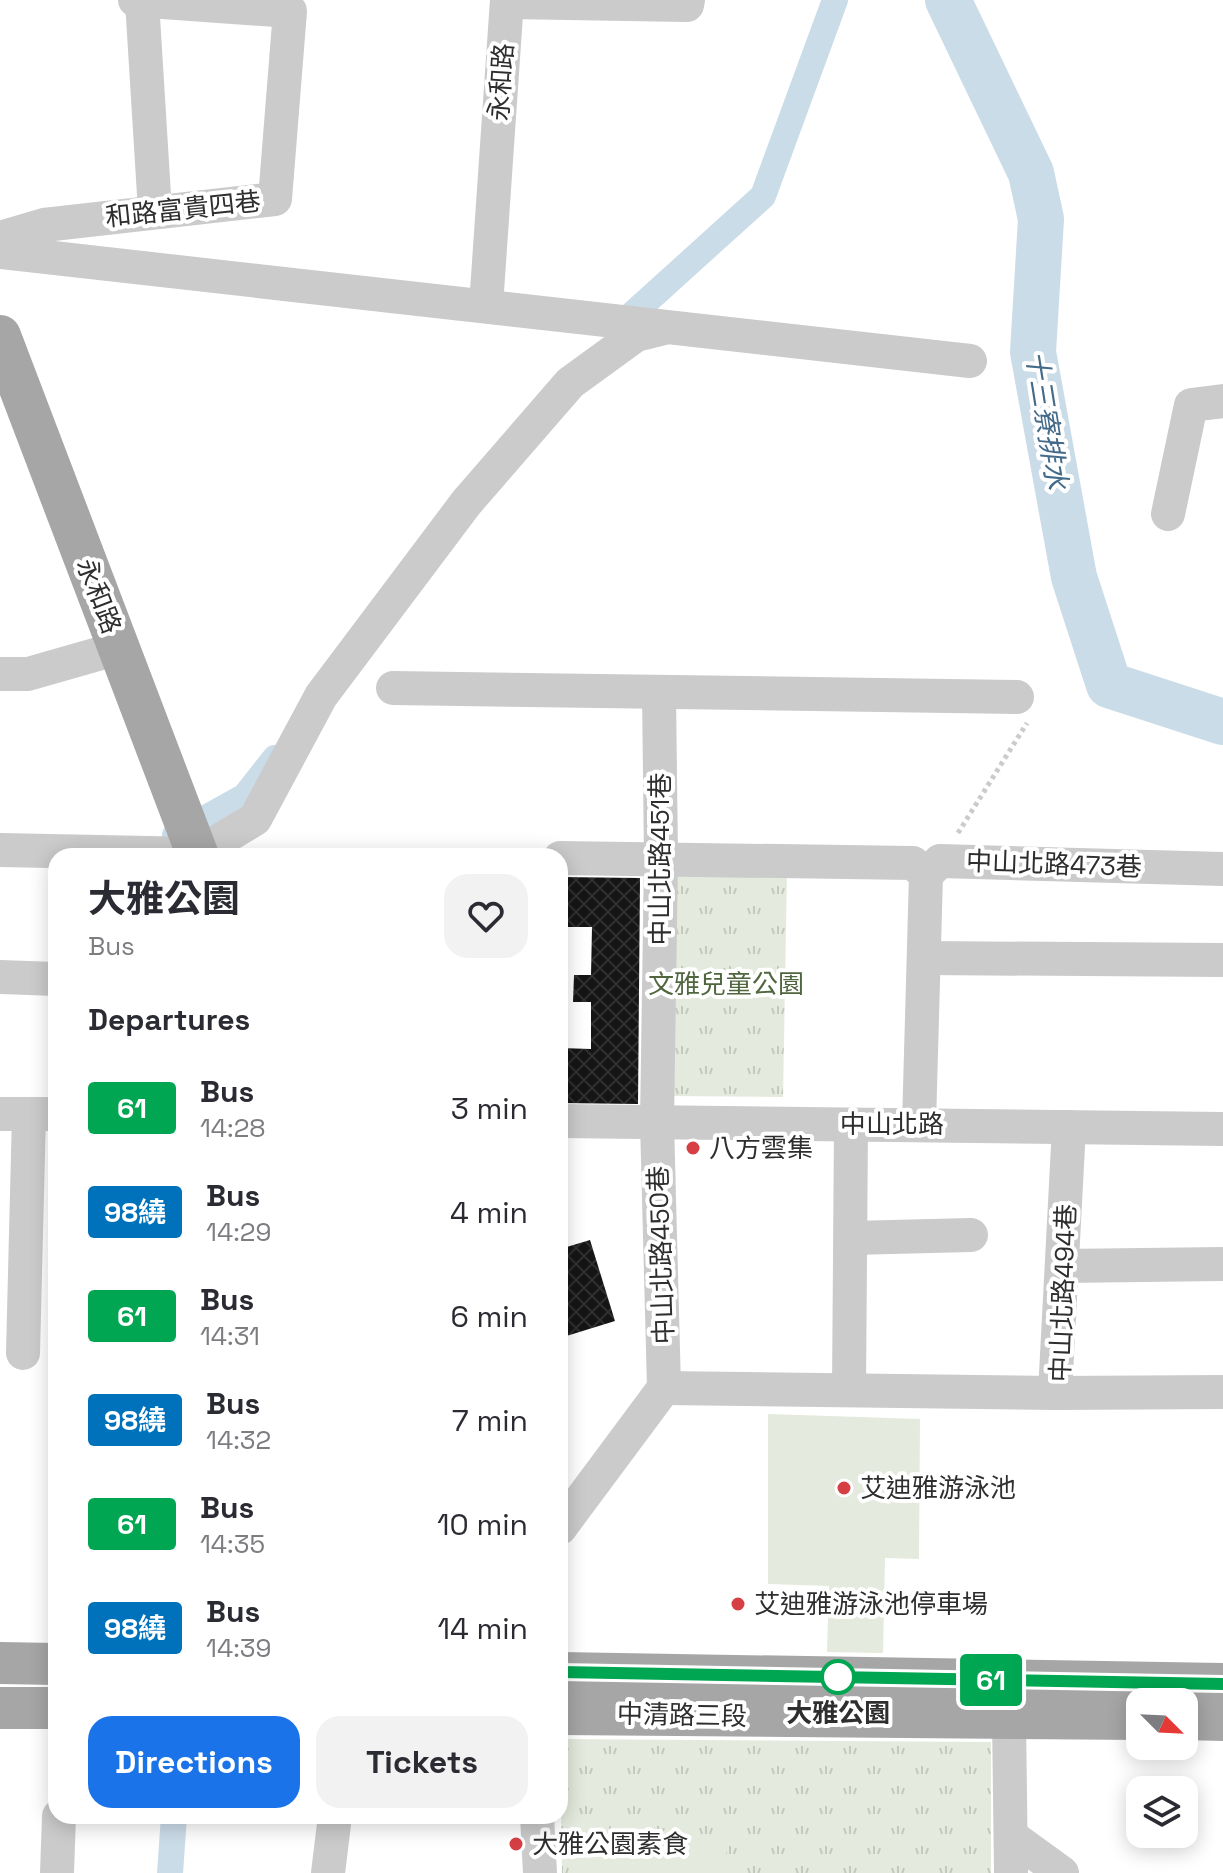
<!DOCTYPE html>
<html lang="en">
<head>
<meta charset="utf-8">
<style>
  :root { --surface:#fff; --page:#f2f2f3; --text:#2b2b33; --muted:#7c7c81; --accent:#1a73e8 }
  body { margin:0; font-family:"Space Grotesk","Noto Sans TC",sans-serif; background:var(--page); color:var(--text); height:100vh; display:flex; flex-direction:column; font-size:30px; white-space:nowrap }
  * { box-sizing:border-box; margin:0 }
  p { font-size:26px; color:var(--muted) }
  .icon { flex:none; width:44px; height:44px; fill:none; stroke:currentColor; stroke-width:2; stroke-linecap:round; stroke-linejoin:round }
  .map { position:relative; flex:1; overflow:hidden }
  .sheet { position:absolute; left:48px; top:848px; width:520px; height:976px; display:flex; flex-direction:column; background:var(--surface); border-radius:24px; box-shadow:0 4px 20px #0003 }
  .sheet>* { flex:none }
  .badge { padding:0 16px; border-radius:6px; font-size:28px; line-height:52px }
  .needle { width:52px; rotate:114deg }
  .tools { position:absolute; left:1126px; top:1688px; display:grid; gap:16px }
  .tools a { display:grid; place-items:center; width:72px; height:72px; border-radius:16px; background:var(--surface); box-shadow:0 4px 20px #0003; font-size:40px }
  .map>.badge { position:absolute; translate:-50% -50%; box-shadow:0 0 0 4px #fff }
  h2 { padding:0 40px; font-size:30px; line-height:72px }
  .round { display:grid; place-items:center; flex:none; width:84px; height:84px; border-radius:24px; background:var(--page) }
  .overview { display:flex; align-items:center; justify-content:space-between; height:136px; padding:0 40px }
  h1 { font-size:38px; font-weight:700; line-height:60px }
  .primary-button { display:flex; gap:16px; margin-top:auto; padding:16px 40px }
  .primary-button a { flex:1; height:92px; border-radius:24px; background:var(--accent); color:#fff; font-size:32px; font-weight:700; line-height:92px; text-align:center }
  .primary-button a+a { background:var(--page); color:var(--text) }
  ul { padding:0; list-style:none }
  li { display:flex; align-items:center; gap:24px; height:104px; padding:0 40px }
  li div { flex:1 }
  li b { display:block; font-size:30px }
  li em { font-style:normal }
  li .badge { min-width:88px; font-weight:700; text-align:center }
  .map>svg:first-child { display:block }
  .grass { fill:url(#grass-tufts) }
  .garden { fill:#e4eadd }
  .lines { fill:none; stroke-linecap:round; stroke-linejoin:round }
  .canal { stroke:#cbdce9; stroke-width:26 }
  .river { stroke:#cbdce9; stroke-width:46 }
  .building { fill:url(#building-cross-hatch) }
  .path { stroke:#cbcbcb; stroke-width:5; stroke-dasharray:4 4; stroke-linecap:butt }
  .minor { stroke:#cbcbcb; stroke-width:34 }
  .major { stroke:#a6a6a6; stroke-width:42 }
  .line-casing { stroke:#fff; stroke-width:18 }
  .line { stroke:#00a651; stroke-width:12 }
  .poi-dot { fill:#d63f44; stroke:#fff; stroke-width:3 }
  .stop-dot { fill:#fff; stroke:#00a651; stroke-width:4 }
  .labels { text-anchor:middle; stroke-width:8; stroke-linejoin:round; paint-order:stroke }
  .street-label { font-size:26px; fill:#2e2e2e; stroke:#fff }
  .park-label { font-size:26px; fill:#50663f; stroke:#fff }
  .poi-label { font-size:26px; fill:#2e2e2e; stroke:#fff; text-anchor:start }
  .stop-label { font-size:26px; font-weight:bold; fill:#2e2e2e; stroke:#fff }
  .water-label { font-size:28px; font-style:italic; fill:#436b89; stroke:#fff }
</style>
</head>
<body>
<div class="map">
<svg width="1223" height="1873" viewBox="0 0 1223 1873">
  <defs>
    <pattern id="grass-tufts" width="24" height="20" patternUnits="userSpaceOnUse" patternTransform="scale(2)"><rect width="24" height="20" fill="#e4eadd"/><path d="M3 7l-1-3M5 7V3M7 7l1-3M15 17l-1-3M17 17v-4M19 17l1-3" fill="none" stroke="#c4c9be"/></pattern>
    <pattern id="building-cross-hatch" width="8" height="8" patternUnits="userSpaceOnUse" patternTransform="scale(2)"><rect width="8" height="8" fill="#151515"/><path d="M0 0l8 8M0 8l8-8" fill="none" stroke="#2f2f2f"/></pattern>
  </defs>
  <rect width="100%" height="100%" fill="#fff"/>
  <g class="grass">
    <path d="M670 869 787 871 783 1097 667 1096Z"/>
    <path d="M560 1739 991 1742V1873H562Z"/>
  </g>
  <g class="garden">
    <path d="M768 1414 920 1419 919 1559 885 1558 883 1653 827 1652 829 1586 768 1584Z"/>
    <path d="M726 1844V1873H576L575 1846Z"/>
  </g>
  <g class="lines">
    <g class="canal">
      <path d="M616 329 763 196 835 0"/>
      <path d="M175 835 245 796 275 758"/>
      <path d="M170 1873 174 1816"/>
    </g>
    <path class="river" d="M948 0 1031 173 1041 219 1033 352 1074 577 1109 685 1223 722"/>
  </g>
  <g class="building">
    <path d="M560 877 640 878 638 1104 560 1103V1048L591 1049V1002H573L574 975H591L592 927H560Z"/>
    <path d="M590 1240 615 1321 560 1338V1249Z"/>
  </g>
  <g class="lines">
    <path class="path" d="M958 833 1027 723"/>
    <g class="minor">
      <path d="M142 1 155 211"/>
      <path d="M507 2 687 5 688 0"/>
      <path d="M0 238 44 225 275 199 290 11 135 0"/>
      <path d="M0 252 970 361"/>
      <path d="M486 306 507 0"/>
      <path d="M1168 514 1191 405 1223 401"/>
      <path d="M0 674H28L119 648"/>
      <path d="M393 688 1017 697"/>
      <path d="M659 692 661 858 657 1122 664 1388"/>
      <path d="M0 850 197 854 255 819 321 696 466 503 570 383 636 335 664 328"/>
      <path d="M560 858 913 863 926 875"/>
      <path d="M924 958 1223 960"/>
      <path d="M0 977 56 979"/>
      <path d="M0 1114H56"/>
      <path d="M560 1121 1223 1129"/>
      <path d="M919 1124 926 875 940 861 1223 869"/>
      <path d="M851 1238 971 1235"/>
      <path d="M1062 1266 1223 1264"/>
      <path d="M23 1353 29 1114"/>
      <path d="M664 1388 1055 1393 1223 1392"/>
      <path d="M849 1390 851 1125"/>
      <path d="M1055 1393 1069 1127"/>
      <path d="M560 1528 664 1388"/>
      <path d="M1009 1718 1011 1873"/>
      <path d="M537 1816 540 1873"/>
      <path d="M1011 1836 1062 1873"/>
      <path d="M57 1873 59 1816"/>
      <path d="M328 1873 335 1816"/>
    </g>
    <g class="major">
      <path d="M0 336 198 856"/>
      <path d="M0 1663 56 1664"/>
      <path d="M560 1673 1223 1684"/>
      <path d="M0 1708H56"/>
      <path d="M560 1714 1140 1719"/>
      <path d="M1184 1719 1223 1720"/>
    </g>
  </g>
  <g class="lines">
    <g class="line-casing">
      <path id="line" d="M560 1672 1223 1684"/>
    </g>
    <use href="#line" class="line"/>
  </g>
  <g class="poi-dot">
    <circle cx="693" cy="1148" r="8"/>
    <circle cx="844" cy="1488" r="8"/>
    <circle cx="738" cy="1604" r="8"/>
    <circle cx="516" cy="1844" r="8"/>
  </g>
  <circle class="stop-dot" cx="838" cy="1677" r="16"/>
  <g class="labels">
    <g class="street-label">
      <text transform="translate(501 82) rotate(-86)" y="9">永和路</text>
      <text transform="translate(183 209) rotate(-6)" y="9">和路富貴四巷</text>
      <text transform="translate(99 596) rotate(69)" y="9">永和路</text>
      <text transform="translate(660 859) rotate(-90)" y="9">中山北路451巷</text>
      <text transform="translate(1054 864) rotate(2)" y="9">中山北路473巷</text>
      <text x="892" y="1133">中山北路</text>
      <text transform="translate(661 1255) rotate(-92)" y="9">中山北路450巷</text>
      <text transform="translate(1063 1293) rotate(-88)" y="9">中山北路494巷</text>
      <text transform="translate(682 1715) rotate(1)" y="9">中清路三段</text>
    </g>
    <g class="park-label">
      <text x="726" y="993">文雅兒童公園</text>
    </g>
    <g class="poi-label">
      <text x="709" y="1157">八方雲集</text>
      <text x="860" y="1497">艾迪雅游泳池</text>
      <text x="754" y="1613">艾迪雅游泳池停車場</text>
      <text x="532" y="1853">大雅公園素食</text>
    </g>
    <g class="stop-label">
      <text x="838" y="1722">大雅公園</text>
    </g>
    <g class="water-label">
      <text transform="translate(1047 420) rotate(81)" y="10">十三寮排水</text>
    </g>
  </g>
</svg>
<div class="tools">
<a><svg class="needle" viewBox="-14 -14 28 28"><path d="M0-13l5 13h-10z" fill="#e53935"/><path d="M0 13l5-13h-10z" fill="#7c7c81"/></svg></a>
<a><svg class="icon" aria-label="layers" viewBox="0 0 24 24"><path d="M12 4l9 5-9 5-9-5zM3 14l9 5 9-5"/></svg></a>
</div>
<b class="badge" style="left:991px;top:1680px;background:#00a651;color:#fff">61</b>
<section class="sheet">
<div class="overview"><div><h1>大雅公園</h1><p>Bus</p></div><a class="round"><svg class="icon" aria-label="heart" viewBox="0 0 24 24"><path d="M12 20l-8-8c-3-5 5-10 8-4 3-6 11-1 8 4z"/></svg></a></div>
<h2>Departures</h2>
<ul>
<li><span class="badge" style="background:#00a651;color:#fff">61</span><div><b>Bus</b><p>14:28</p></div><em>3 min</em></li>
<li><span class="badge" style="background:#0072bc;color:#fff">98繞</span><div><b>Bus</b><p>14:29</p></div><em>4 min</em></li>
<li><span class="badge" style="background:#00a651;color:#fff">61</span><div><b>Bus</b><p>14:31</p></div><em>6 min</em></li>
<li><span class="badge" style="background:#0072bc;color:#fff">98繞</span><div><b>Bus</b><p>14:32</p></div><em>7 min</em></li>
<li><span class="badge" style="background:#00a651;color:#fff">61</span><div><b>Bus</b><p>14:35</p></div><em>10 min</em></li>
<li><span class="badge" style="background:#0072bc;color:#fff">98繞</span><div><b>Bus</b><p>14:39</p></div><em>14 min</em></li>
</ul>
<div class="primary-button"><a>Directions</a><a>Tickets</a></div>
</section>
</div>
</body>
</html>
